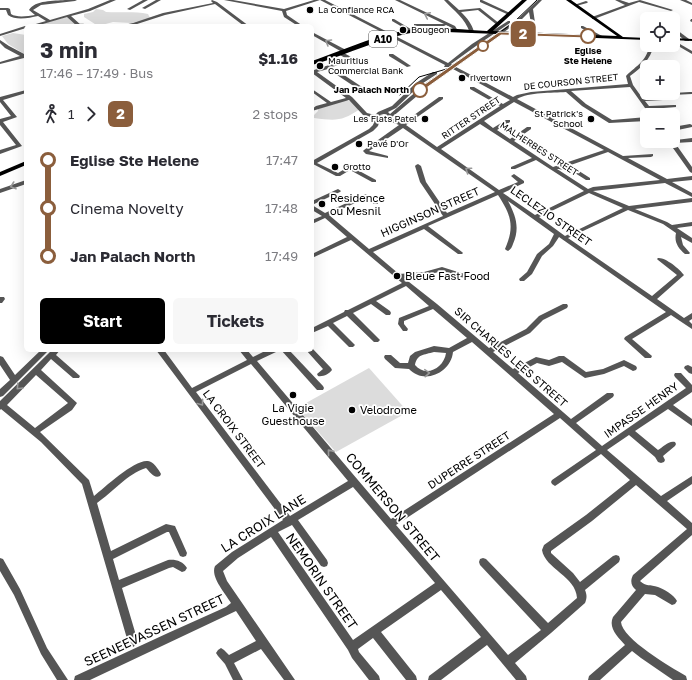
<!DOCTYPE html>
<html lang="en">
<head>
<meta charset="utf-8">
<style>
  :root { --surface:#fff; --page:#f7f7f7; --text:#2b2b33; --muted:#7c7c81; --accent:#000 }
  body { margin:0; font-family:"Golos Text",sans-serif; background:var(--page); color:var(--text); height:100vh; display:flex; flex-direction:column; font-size:15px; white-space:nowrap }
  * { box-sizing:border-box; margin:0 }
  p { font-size:13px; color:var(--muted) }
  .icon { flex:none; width:22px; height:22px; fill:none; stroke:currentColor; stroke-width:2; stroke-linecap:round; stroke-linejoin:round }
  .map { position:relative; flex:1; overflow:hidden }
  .side { position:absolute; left:24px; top:24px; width:290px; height:328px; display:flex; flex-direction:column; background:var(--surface); border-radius:6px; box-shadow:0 4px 16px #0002 }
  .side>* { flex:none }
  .badge { padding:0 8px; border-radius:6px; font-size:14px; line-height:26px }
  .tools { position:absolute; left:640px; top:12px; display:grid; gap:8px }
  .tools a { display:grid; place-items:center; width:40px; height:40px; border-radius:6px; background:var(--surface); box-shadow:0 4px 16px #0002; font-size:20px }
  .map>.badge { position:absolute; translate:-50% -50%; box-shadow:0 0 0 2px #fff }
  .legs { display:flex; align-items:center; gap:6px; height:44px; padding:0 16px; font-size:13px }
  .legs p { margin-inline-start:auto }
  .headline { display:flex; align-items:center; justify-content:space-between; height:68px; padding:0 16px }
  h1 { font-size:22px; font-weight:700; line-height:30px }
  .cta { display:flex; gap:8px; margin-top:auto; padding:8px 16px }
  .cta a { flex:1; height:46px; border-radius:6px; background:var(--accent); color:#fff; font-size:16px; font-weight:700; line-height:46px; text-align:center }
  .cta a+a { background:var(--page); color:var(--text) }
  ul { padding:0 16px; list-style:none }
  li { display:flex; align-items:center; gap:14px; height:48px; font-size:15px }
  li i { display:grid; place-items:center; width:6px; height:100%; margin:0 5px; background:currentColor }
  li i::after { content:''; width:10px; height:10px; margin:-5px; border:3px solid; border-radius:50%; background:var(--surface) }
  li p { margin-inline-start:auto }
  li:first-child i { background:linear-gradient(#0000 50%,currentColor 0) }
  li:last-child i { background:linear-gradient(currentColor 50%,#0000 0) }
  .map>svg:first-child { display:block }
  .green { fill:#dcdcdc }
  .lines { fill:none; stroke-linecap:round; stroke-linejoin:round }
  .minor { fill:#555; fill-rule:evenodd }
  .major { fill:#000; fill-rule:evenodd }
  .tram { stroke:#000; stroke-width:1 }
  .oneway { stroke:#999 }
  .line-1 { fill:#8b5e3c; stroke:#fff }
  .poi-dot { fill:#000; stroke:#fff; stroke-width:1.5 }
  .stop-1-dot { fill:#fff; stroke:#8b5e3c; stroke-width:2 }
  .labels { text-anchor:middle; stroke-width:3.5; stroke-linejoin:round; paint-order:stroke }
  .far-poi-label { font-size:9px; fill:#000; stroke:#fff; text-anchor:start }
  .far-stop-label { font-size:9px; font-weight:bold; fill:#000; stroke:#fff }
  .far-street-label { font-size:9px; fill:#000; stroke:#fff }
  .shield { fill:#fff; stroke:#4c4c4c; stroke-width:1 }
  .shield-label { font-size:10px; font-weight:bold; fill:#000 }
  .poi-label { font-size:11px; fill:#000; stroke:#fff; text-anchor:start }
  .street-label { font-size:11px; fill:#000; stroke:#fff }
  .near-street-label { font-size:13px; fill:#000; stroke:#fff }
</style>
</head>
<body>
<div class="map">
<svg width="692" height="680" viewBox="0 0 692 680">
  <rect width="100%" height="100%" fill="#fff"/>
  <g class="green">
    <path d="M96 9 103 10 106 12C121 13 134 11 148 14L150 18 132 23 113 22 98 26 84 17V14L93 12Z"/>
    <path d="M69 16 78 23H84L82 26H35Z"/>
    <path d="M13 33 26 35V55L8 44 2 36Z"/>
    <path d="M345 100 350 101 360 109C342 121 337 121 314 118L313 116 318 111V109Z"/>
    <path d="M369 368 408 412 336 452 297 408Z"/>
  </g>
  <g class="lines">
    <g class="minor">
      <path d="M65 0H77L75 1 41 5 33 10 50 20 88 9 110 0H116L90 11 71 16 82 26H77L67 17 36 26H29L46 21 38 16C29 18 16 21 8 15L6 10H0V8H8L10 9 11 14C17 18 28 16 35 15L29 10C35 0 54 1 65 0Z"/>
      <path d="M143 0H148L130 10 127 9Z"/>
      <path d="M156 0H161L145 9 142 8Z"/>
      <path d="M212 0 217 2 249 26H244L215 4 165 15 134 25 119 26 133 23 163 13 213 3 211 1Z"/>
      <path d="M224 0H233L284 9 314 0H320L286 11 287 15 303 26H298L284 17 282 11Z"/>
      <path d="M320 0H325L448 63 472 44 508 21H510V23L476 46 451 64 452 65 520 17 538 0H542L533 9 537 36 533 35 529 12 522 19 456 67 513 97 517 95 531 92 628 84 626 76C638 64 645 63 650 45H654C650 60 642 67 630 76L633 85 643 99 663 98 665 99 663 100 645 101 649 106 674 105H676V107L651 109 655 115H650L630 87 571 91 586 104 612 120 647 117V121L609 123 582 106 566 92C552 93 529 92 517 99L623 156 653 154V156L651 157 628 158 667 179 692 176V180L672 182 692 193V197L665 183 593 191 629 206 692 198V202L635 209 667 222 672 225 692 222V226L677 228 692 238V243L681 237 683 245 690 253 689 254H685C678 248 674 242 676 233L663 224 628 210 568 238 652 296 677 275 658 260 657 259 658 258C665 257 680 269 684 275L683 276 657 299 684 318 692 313V319L689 321 692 324V329L671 315 632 339 652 356 651 358H645L624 339 625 337 666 312 559 237 553 246 542 256 532 274 524 281H520L519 279 527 272 537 254 549 244 554 234 508 201C516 216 520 228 513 244 512 247 511 249 508 251L506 250 505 249C515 226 511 215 498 195L428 226 462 252 463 253 462 254H458L424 229 373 252 399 274 424 272 442 267 461 273 475 275 476 277 473 279 460 277 442 271 424 276 404 278 437 304 489 348 526 329 539 316 563 304H567L568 306 567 308 543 320 530 333 493 352 513 369 536 357 549 360 559 356H564L586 372 603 369 624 360 636 366 637 368 636 370 633 371 624 366 604 374 585 378 562 362 549 366 537 363 518 373 571 419 607 393H613L614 395 613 397 576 423 602 446 686 388 675 377 674 375 675 373H681L692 385V392L673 405 692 419V426L668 409 635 431 658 450C663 447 669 440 675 442L676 444 675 446 663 456 665 460 664 462 661 463 658 462 655 457 629 435 607 450 661 496 692 476V484L667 501 692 523V535L640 581C646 587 650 584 658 587 664 589 674 595 677 601L675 604 672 605 655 595 645 594 621 622C622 639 671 667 686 676L687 680H673L641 658 632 651 600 680H588L589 676 625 645C618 637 608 628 613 617L636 590C631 586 630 581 633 575L687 529 636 485 592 521 551 551V553L573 573 580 582 613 556 616 555 619 556 620 559 619 562 585 590C587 595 587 598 585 603L551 633 515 663 526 676 527 680H516L487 645 441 680H428L429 676 481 637 441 590 381 632 416 676 417 680H406L373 638 358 649 359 652 379 676 380 680H369L352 658 348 650 271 537 238 558 223 571 227 581 295 680H284L261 649 234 663 243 680H233L225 664 218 656 216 653 218 650 221 648 224 650 229 655 256 641 236 611 90 680H74L75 676 168 633 226 607 231 603C226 594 210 577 215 566L232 552 283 520 156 350H164L192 388 247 360 239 350H247L253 357 267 350H277L276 352 257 361 391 519 554 414 472 342 453 352C451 373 424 385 409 369L395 368 385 359 384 357 385 355H391L400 363H408L410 356 415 352 434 346 449 348 467 338 433 309 404 321V324L408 329 407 331H403L398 324 399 318 429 306 406 286 376 301 390 311 391 313 390 315H386L371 304 353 313 380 340 378 342H374L347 316 333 323 355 345 353 347H349L328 326 312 333V328L344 312 345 310H348L402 283 351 240 312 258V254L347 237 325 218 312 224V220L322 216 312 210V205L325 213 366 194 378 202V204H374L366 198 329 215 369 249 443 216 420 182 415 166 416 165 418 164 421 166 426 182 447 213 495 192 403 128 369 151 388 156V158L366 154 363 151 364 150 399 125 384 119H380L378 126 373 131 317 163 338 173 348 167H352L376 180V182H372L350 170 340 176H336L313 164 312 165V161L369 129 373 125 375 118 363 115 349 100 312 111V109L316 106 327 103 312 92V89L331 102 346 98 312 73V70H314L347 59 338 54V52H342L353 58V60L332 67 365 89V91H361L328 69 317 72 352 97 367 113 375 115 378 112 392 106 416 83 433 72H437V74L420 85 396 108 388 112 390 114 426 83 449 67H444L445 65ZM453 69 510 100 503 104 474 87H470V89L500 106 437 147 406 125 443 99V97H439L403 123 391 118 430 85ZM514 102 604 150 553 167 514 141 531 129V127H527L510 139 497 130 510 122V120H506L493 128 484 121ZM384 114 387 116H383L380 115ZM480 124 532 158 511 167V169H515L536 160 584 191 535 215 503 193 524 183V181L514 174 511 176 518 182 499 190 441 149ZM608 152 660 180 593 187 588 189 557 169H559L575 173 586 180H590V178L579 171 565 167ZM589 193 623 208 565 236 539 217ZM434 352 446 353C444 368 426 378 415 365 417 354 424 355 434 352ZM251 364 348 481 290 516 196 392ZM560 418 596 450 552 480 551 482 552 484 555 486 558 484 601 454 630 480 586 515 544 545 542 550C545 569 576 576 577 598L548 623 486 559 483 558 480 559 479 562 480 565 541 630 508 655 396 525ZM353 487 435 583 353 640 278 532 292 525 321 566 324 567 327 566 328 563 327 560 298 520Z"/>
      <path d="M395 0H400L455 26 458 31 455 32 452 28 446 25 444 26H414V24H444Z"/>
      <path d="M444 0H448L459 10 480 8 500 24 497 25 478 10 461 12C467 18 472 24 474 32L470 33C465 18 454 11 444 0Z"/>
      <path d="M480 0H482L512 14 509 15 480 2Z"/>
      <path d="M615 0H620L629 3 640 0 673 10 671 11 639 2 594 19H592V17L625 5Z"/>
      <path d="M680 0H686L692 3V5Z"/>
      <path d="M586 1 588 2 587 3 576 6 574 5Z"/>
      <path d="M646 13 660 18 661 19H655L645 15 644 14Z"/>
      <path d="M392 19H394L414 31 411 32 392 21Z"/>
      <path d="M691 19H692V22L690 21Z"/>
      <path d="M26 26V28L0 36V34L25 26H27Z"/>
      <path d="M581 26H583L604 37 600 38 581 28Z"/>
      <path d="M673 27 689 39V41H685L673 30Z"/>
      <path d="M312 32 346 50V51L342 52 312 35Z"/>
      <path d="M0 40 9 46 26 55V58H24L0 64V62L20 56 5 48 0 43Z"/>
      <path d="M673 40 692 51V54L673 43Z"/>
      <path d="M389 54H393L411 66 407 67 389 56Z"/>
      <path d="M26 90V93L3 100 17 117 3 122 22 146 0 154V150L16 145 0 125V119L11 116 0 102V97Z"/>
      <path d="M690 92H692V94L672 95 670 94 673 93Z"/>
      <path d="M690 124 692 125V127L673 131V127Z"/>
      <path d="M692 138V142L675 143 692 167V173L690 172 668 141Z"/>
      <path d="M26 180V184L0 193V189Z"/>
      <path d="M338 189 341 191 340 192 312 205V201Z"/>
      <path d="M0 297H4L5 299 2 303H0Z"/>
      <path d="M312 348 331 368 332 370C329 374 323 377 318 376L317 374 323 369 306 350H312Z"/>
      <path d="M41 350H49L3 396 0 397V389L10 380 0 365V356L3 357 15 375Z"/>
      <path d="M52 350H60L56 355 80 376 79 378H73L51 359 41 370 77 403 72 410 40 432 89 480 94 496C105 487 135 459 148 461 153 461 159 470 161 474L160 476C154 479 150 472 146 468 127 474 113 492 97 503L111 551 166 524 175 526 187 553 186 556 183 557 180 556 169 532H167L113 559 119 580 168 560C175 559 183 561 187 568L185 571 182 572 173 567 169 568 122 588 138 642 136 645 133 647 130 645 128 642 82 484 41 442 1 409 0 410V401ZM36 375 68 403 35 428 7 405Z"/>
      <path d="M281 350H289L323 386 324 388 323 390H317Z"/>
      <path d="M688 365 692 367V374L689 373 684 368 685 366Z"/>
      <path d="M0 558 3 559 20 589 47 648 68 680H57L41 654 14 595 0 571Z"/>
    </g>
    <g class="major">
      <path d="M522 0H527L493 31 617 36 566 0H571L623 37 647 38V40L421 31C382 37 349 54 312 65V61C347 49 383 31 420 29 442 27 465 30 487 31Z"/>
      <path d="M673 38 692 39V41L673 40Z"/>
      <path d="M26 161V165L0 176V172Z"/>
    </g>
    <path class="tram" d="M400 95 419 77 450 68 513 23 537 0"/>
  </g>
  <defs><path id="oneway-chevron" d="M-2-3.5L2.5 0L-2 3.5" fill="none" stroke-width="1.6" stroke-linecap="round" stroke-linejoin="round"/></defs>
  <g class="oneway">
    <use href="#oneway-chevron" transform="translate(427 15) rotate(-154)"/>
    <use href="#oneway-chevron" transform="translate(328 42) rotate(-149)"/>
    <use href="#oneway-chevron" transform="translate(468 170) rotate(-145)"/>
    <use href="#oneway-chevron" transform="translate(13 186) rotate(161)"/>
    <use href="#oneway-chevron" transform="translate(427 373) rotate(-4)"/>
    <use href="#oneway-chevron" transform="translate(19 387) rotate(134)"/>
    <use href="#oneway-chevron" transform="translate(201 403) rotate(53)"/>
    <use href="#oneway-chevron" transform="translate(330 452) rotate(-129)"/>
  </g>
  <path class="line-1" d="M499 32 588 35 590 36 588 38 501 35 422 91H418V89Z"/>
  <g class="poi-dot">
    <circle cx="310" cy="10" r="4"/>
    <circle cx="403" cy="30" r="4"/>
    <circle cx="320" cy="66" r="4"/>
    <circle cx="462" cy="78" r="4"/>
    <circle cx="425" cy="119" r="4"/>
    <circle cx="591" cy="119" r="4"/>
    <circle cx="359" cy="144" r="4"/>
    <circle cx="335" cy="167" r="4"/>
    <circle cx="322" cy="204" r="4"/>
    <circle cx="397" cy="276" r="4"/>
    <circle cx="293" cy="395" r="4"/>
    <circle cx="352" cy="410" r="4"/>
  </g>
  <g class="stop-1-dot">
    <circle cx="588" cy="36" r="7"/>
    <circle cx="483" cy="46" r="5"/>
    <circle cx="420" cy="90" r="7"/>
  </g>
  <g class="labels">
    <g class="far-poi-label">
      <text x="318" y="13">La Confiance RCA</text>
      <text x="411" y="33">Bougeon</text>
      <text x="328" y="64">Mauritius<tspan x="328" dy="10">Commercial Bank</tspan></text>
      <text x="470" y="81">rivertown</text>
      <text x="583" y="117" text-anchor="end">St Patrick's<tspan x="583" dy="10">School</tspan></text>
      <text x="417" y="122" text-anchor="end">Les Flats Patel</text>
      <text x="367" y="147">Pavé D'Or</text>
      <text x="343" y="170">Grotto</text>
    </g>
    <g class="far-stop-label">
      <text x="588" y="54">Eglise<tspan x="588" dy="10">Ste Helene</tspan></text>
      <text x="409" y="93" text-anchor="end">Jan Palach North</text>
    </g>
    <g class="far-street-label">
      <text transform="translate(571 82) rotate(-6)" y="3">DE COURSON STREET</text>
      <text transform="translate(471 118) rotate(-34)" y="3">RITTER STREET</text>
      <text transform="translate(539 149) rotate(33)" y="3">MALHERBES STREET</text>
    </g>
    <rect class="shield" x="369" y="31" width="28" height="16" rx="3"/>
    <g class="shield-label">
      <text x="383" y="43">A10</text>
    </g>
    <g class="poi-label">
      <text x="330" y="202">Residence<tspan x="330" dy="13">ou Mesnil</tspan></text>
      <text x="405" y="280">Bleue Fast Food</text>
      <text x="293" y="412" text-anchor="middle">La Vigie<tspan x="293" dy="13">Guesthouse</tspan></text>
      <text x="360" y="414">Velodrome</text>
    </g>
    <g class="street-label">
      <text transform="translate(430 212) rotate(-24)" y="4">HIGGINSON STREET</text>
      <text transform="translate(551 216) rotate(35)" y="4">LECLEZIO STREET</text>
      <text transform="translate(511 357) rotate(41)" y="4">SIR CHARLES LEES STREET</text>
      <text transform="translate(641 410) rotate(-35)" y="4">IMPASSE HENRY</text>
      <text transform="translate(234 429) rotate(53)" y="4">LA CROIX STREET</text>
      <text transform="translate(469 460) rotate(-33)" y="4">DUPERRE STREET</text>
    </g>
    <g class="near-street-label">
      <text transform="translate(393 507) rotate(50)" y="5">COMMERSON STREET</text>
      <text transform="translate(263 523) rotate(-32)" y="5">LA CROIX LANE</text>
      <text transform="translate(322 581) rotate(55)" y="5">NEMORIN STREET</text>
      <text transform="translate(154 630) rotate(-25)" y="5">SEENEEVASSEN STREET</text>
    </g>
  </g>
</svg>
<div class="tools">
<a><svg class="icon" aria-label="locate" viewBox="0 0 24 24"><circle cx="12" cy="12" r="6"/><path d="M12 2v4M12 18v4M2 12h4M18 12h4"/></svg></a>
<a>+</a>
<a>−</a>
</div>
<b class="badge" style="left:523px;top:34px;background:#8b5e3c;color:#fff">2</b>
<section class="side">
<div class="headline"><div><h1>3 min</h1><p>17:46 – 17:49 · Bus</p></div><b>$1.16</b></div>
<div class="legs"><svg class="icon" aria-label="walk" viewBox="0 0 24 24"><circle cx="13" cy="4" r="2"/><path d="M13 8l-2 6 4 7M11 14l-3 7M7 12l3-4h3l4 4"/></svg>1<svg class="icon" aria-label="forward" viewBox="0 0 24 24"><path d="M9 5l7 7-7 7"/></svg><b class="badge" style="background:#8b5e3c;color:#fff">2</b><p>2 stops</p></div>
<ul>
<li><i style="color:#8b5e3c"></i><b>Eglise Ste Helene</b><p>17:47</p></li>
<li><i style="color:#8b5e3c"></i><span>Cinema Novelty</span><p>17:48</p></li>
<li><i style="color:#8b5e3c"></i><b>Jan Palach North</b><p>17:49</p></li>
</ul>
<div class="cta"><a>Start</a><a>Tickets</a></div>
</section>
</div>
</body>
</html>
